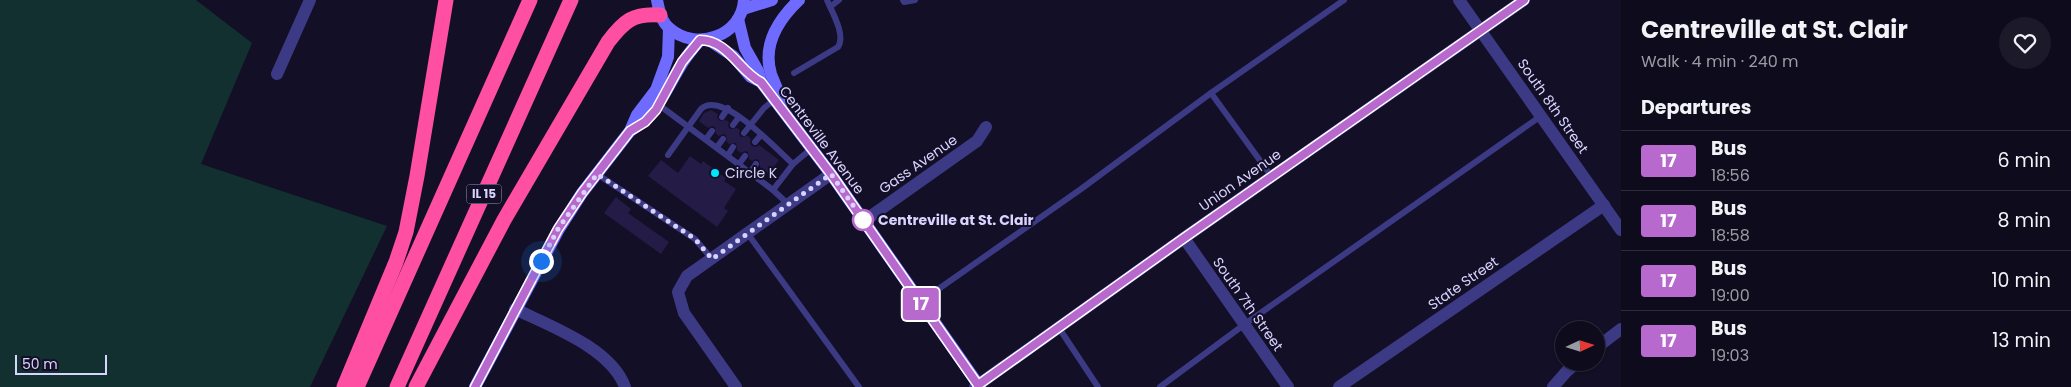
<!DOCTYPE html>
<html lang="en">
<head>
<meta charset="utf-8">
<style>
  :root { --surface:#0e0b1c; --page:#1c1929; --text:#f1f3f6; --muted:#9b9ba3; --line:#2e2b3b }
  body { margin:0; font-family:Poppins,sans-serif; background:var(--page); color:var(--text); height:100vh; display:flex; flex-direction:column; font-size:19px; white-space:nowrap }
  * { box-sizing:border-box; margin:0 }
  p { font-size:16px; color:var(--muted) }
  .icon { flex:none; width:28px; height:28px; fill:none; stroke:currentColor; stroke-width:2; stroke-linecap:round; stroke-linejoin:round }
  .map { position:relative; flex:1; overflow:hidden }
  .side { display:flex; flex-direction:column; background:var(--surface); width:450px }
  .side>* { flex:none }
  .badge { padding:0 10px; border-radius:4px; font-size:18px; line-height:32px }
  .needle { width:32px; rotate:86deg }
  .buttons { position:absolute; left:1555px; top:321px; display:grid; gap:10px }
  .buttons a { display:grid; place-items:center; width:50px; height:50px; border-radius:50%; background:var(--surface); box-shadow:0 1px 4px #0004,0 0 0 1px var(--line); font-size:25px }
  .scale { position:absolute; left:15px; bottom:12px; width:92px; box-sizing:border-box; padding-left:5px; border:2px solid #d9d4ff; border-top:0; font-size:14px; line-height:18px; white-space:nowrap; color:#d9d4ff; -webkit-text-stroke:4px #130f26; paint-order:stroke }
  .you { position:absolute; width:25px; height:25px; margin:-12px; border:4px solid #fff; border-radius:50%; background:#1a73e8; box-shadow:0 0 0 8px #1a73e833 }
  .map>.badge { position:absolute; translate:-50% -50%; box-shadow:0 0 0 2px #fff }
  h2 { padding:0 20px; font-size:19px; line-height:45px }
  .round { display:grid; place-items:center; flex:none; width:52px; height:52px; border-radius:26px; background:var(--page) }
  .summary { display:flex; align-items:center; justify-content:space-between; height:85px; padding:0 20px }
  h1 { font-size:24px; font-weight:700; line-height:38px }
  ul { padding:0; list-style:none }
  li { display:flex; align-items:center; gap:15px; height:60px; padding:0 20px; border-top:1px solid var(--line) }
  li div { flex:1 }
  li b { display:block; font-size:19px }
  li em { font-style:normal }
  li .badge { min-width:55px; font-weight:700; text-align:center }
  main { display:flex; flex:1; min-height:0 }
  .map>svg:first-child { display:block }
  .green { fill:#12302f }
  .building { fill:#241b47 }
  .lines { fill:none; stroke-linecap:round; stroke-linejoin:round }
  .service { stroke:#3d3a85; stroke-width:6 }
  .minor { stroke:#3d3a85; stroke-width:12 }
  .secondary { stroke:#6f6bff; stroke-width:12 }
  .motorway { stroke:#ff4fa3; stroke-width:15 }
  .line-casing { stroke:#fff; stroke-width:11 }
  .line { stroke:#b869cd; stroke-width:8 }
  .walk { stroke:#d9d4ff; stroke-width:5; stroke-dasharray:0 9 }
  .poi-dot { fill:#00e5ff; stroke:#130f26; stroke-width:2 }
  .stop-dot { fill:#fff; stroke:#b869cd; stroke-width:2.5 }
  .labels { text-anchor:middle; stroke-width:4; stroke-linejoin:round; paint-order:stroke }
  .shield { fill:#130f26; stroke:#9e99be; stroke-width:1 }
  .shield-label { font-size:12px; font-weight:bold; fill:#d9d4ff }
  .street-label { font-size:14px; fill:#d9d4ff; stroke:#130f26 }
  .poi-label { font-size:14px; fill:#d9d4ff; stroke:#130f26; text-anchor:start }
  .stop-label { font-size:14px; font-weight:bold; fill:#d9d4ff; stroke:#130f26; text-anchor:start }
</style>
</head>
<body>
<main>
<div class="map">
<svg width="1621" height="387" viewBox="0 0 1621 387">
  <rect width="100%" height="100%" fill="#130f26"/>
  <path class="green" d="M0 0H196L252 43 201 164 387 226 310 387H0Z"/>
  <g class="building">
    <path d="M711 110 718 114 717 117 720 121 726 120 729 122 728 126 730 129 737 128 740 130 739 134 741 137 748 136 751 139 750 143 752 146 756 147 759 145 779 160 769 174 760 167 759 160 756 159 752 161 749 159 748 152 745 151 741 153 737 150 736 143 729 144 727 142 726 135 723 134 719 136 716 134 715 127 712 126 708 128 699 121 704 113Z"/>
    <path d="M690 156 701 164 703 161 726 178 724 181 736 189 724 208 728 211 717 227 648 176 661 160 678 173Z"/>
    <path d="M616 197 631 209 628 213 669 242 661 254 604 213Z"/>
  </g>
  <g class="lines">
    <g class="service">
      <path d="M903 0 904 2 915 0"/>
      <path d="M830 7 839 0"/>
      <path d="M794 73 838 47C846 35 832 12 827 0"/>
      <path d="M659 105 773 190 789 205"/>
      <path d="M722 117 728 108"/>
      <path d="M733 125 739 117"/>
      <path d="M744 133 764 108 774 100"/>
      <path d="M706 139 712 131"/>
      <path d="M755 142 761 135"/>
      <path d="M717 147 723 139"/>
      <path d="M668 155 701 109C722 89 777 150 793 164"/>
      <path d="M728 155 733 147"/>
      <path d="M739 164 745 156"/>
      <path d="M750 173 756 164"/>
      <path d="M597 174 695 239 712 259"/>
      <path d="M1272 177 1211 93 1344 0"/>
      <path d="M773 190 793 164 811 149"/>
      <path d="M748 234 859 387"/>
      <path d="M920 302 1081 189 1211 93"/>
      <path d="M1059 328 1098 387"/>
      <path d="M1160 387 1245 324 1541 116"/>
    </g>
    <g class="minor">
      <path d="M1459 0 1621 230"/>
      <path d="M277 74 310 0"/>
      <path d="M864 221 977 141 986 127"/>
      <path d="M1184 238 1288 387"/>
      <path d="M515 309C550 326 611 348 625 387"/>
      <path d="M1596 348 1621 329"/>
      <path d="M736 387 684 313 678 292 687 276 831 174"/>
      <path d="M975 387 1184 238 1524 0"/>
      <path d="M1339 387 1604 205"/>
      <path d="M1553 387 1567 371 1578 362"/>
    </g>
    <g class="secondary">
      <path d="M657 0C659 10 661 21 669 28 696 52 742 36 744 0"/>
      <path d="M743 9 772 0"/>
      <path d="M738 19 745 48 758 71 761 82 831 174 980 387"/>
      <path d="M709 40 733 56 751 77 761 82"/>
      <path d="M781 108C780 91 776 88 771 74 762 44 779 19 799 0"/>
      <path d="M630 131C660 112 665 90 683 62 688 54 694 47 700 40"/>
      <path d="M475 387 559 229 582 193 630 131 637 115 656 90 668 57 669 28"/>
    </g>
    <g class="motorway">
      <path d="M344 387 396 262 406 232 417 176 446 0"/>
      <path d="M357 387 530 0"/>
      <path d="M397 387 571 0"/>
      <path d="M416 387 504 220 608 42C624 21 633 13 660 15"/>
    </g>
  </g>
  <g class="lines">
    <g class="line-casing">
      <path id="line" d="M475 387 558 229 582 193 630 131 645 122 656 110 682 62 700 40C728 40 739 71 761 82L831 174 978 385 1184 238 1524 0"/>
    </g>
    <use href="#line" class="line"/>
    <path class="walk" d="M541 261 558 229 597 174 695 239 712 259 831 174 864 221 863 220"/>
  </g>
  <circle class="poi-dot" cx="715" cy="173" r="5"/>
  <circle class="stop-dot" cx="863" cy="220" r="10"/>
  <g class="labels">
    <rect class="shield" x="466.5" y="184.5" width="35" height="19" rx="4"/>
    <g class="shield-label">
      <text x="484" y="198">IL 15</text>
    </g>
    <g class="street-label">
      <text transform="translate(1553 106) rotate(55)" y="5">South 8th Street</text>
      <text transform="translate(822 140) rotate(53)" y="5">Centreville Avenue</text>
      <text transform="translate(918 164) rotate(-35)" y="5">Gass Avenue</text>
      <text transform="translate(1240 180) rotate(-35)" y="5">Union Avenue</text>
      <text transform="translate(1463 283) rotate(-35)" y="5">State Street</text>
      <text transform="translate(1248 304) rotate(55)" y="5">South 7th Street</text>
    </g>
    <g class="poi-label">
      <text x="725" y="178">Circle K</text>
    </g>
    <g class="stop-label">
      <text x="878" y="225">Centreville at St. Clair</text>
    </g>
  </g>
</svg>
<div class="buttons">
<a><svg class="needle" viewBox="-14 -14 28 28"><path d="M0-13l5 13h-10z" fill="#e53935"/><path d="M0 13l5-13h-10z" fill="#9b9ba3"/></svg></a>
</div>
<div class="scale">50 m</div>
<div class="you" style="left:541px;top:261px"></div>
<b class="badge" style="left:921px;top:304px;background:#b869cd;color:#fff">17</b>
</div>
<section class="side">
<div class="summary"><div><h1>Centreville at St. Clair</h1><p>Walk · 4 min · 240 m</p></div><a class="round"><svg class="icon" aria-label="heart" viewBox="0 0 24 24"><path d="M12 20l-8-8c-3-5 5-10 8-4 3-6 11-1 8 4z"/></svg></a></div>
<h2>Departures</h2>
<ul>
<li><span class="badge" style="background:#b869cd;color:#fff">17</span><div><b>Bus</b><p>18:56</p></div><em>6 min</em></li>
<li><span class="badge" style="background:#b869cd;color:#fff">17</span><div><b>Bus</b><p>18:58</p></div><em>8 min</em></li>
<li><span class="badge" style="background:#b869cd;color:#fff">17</span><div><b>Bus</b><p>19:00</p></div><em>10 min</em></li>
<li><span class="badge" style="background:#b869cd;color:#fff">17</span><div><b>Bus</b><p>19:03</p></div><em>13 min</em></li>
</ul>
</section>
</main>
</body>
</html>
